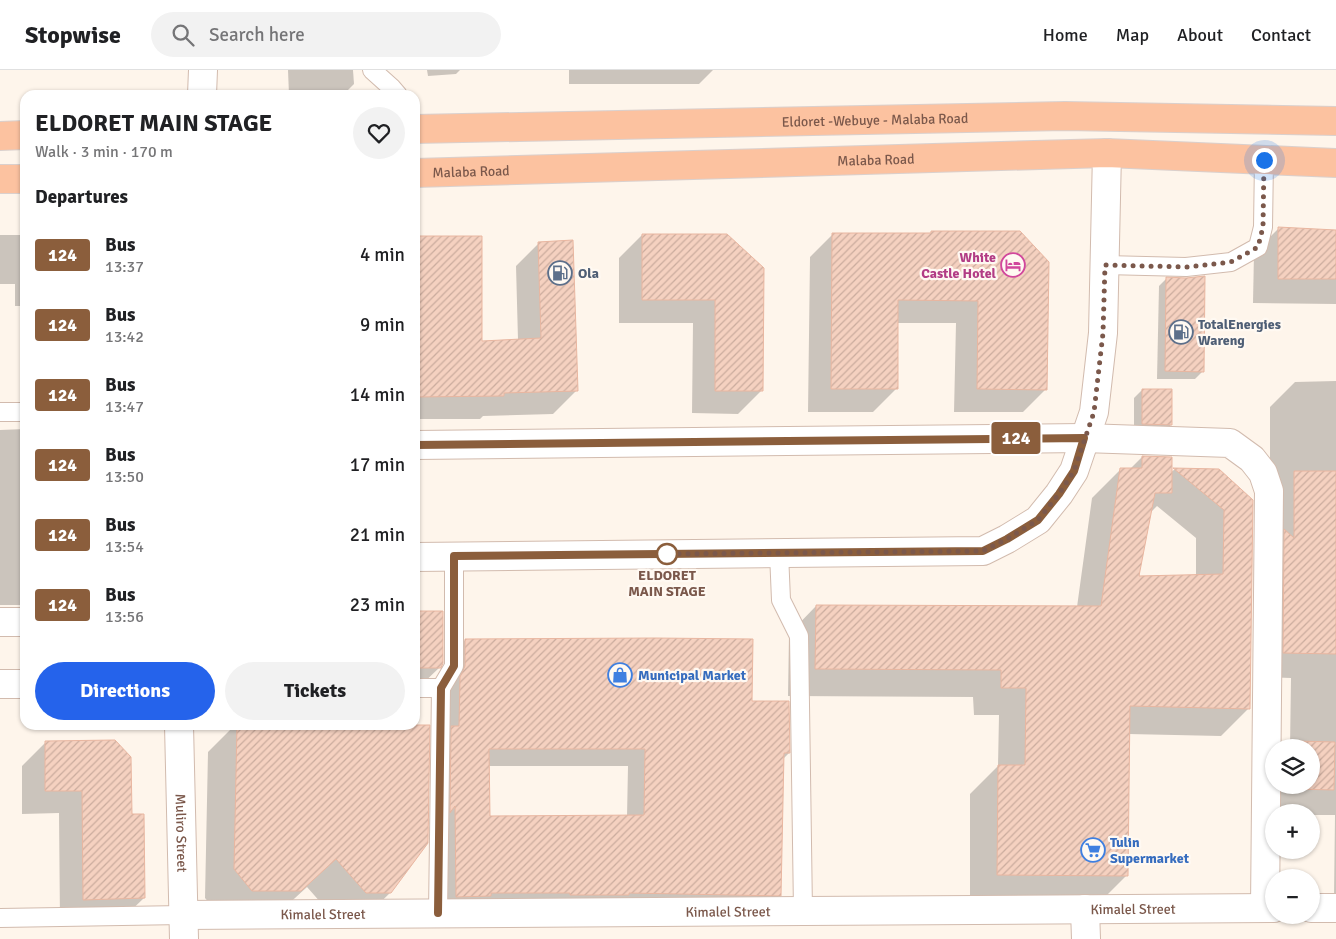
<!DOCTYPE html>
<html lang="en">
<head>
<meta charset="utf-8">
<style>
  :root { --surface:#fff; --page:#f2f2f2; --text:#202124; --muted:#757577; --line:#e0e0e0; --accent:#2563eb }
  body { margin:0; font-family:Signika,sans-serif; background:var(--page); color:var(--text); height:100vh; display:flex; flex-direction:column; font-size:19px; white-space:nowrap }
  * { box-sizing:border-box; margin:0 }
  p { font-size:16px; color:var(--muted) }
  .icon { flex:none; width:28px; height:28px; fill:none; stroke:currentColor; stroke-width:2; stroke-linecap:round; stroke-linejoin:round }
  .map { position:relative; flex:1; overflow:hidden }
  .sheet { position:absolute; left:20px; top:20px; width:400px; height:640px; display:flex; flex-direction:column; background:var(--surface); border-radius:15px; box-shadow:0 1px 4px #0004 }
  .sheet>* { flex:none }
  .badge { padding:0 10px; border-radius:4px; font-size:18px; line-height:32px }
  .fabs { position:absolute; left:1265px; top:669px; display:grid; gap:10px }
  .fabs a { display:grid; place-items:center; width:55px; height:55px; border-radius:50%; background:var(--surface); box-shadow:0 1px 4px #0004; font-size:25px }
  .you { position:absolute; width:25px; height:25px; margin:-12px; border:4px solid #fff; border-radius:50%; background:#1a73e8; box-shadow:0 0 0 8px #1a73e833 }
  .map>.badge { position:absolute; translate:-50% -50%; box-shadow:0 0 0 2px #fff }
  h2 { padding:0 15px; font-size:19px; line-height:45px }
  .round { display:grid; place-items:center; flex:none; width:52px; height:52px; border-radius:26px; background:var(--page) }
  .head { display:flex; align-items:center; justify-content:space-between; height:85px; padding:0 15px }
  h1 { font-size:24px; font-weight:800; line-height:38px }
  .button { display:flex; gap:10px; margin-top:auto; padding:10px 15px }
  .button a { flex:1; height:58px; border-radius:30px; background:var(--accent); color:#fff; font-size:20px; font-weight:800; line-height:58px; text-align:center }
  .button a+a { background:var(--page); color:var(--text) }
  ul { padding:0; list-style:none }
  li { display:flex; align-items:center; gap:15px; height:70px; padding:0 15px }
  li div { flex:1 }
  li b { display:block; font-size:19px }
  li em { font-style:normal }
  li .badge { min-width:55px; font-weight:700; text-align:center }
  header { display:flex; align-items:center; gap:30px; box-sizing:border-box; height:70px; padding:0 25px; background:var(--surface); border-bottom:1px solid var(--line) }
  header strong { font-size:24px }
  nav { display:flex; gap:28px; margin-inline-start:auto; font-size:18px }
  .search { width:350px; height:45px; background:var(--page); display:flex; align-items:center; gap:12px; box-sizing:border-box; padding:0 18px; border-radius:28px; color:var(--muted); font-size:19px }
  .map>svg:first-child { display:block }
  .shadow { fill:#0003; fill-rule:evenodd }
  .building { fill:url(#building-hatch); stroke:#e9b6a0; fill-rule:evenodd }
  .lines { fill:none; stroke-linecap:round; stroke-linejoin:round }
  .service-casing { stroke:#d2bbae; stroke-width:20 }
  .minor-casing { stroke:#d2bbae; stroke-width:30 }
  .trunk-casing { stroke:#dad0cd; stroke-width:30 }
  .service { stroke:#fff; stroke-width:18 }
  .minor { stroke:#fff; stroke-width:28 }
  .trunk { stroke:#fcc2a0; stroke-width:28 }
  .line-casing { stroke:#fff; stroke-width:11 }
  .line { stroke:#8b5e3c; stroke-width:8 }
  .walk { stroke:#7b584b; stroke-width:5; stroke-dasharray:0 9 }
  .stop-dot { fill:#fff; stroke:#8b5e3c; stroke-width:2.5 }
  .labels { text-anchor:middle; stroke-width:4.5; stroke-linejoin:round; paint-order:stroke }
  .street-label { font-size:14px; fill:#7b584b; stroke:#fff9f2 }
  .hotel-label { font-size:14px; font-weight:bold; fill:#b23c85; stroke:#fff9f2; text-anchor:end }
  .service-label { font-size:14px; font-weight:bold; fill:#4e5e75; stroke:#fff9f2; text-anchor:start }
  .stop-label { font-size:14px; font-weight:bold; fill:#7b584b; stroke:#fff9f2 }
  .shop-label { font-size:14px; font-weight:bold; fill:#366cbe; stroke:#fff9f2; text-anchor:start }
</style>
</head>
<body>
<header>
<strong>Stopwise</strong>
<div class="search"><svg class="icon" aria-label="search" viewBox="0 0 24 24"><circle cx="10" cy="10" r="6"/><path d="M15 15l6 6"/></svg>Search here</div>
<nav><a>Home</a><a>Map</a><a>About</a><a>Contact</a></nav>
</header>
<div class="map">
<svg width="1336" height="869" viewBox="0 0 1336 869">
  <defs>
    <pattern id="building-hatch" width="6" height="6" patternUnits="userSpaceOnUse" patternTransform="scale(1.25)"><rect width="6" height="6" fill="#f5d1c0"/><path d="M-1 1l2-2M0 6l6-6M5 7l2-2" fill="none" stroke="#cbac9e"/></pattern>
  </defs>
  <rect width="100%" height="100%" fill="#fef5eb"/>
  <g class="shadow">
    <path d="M288 0H353L354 14 343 25H289Z"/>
    <path d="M427 0H460L456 4 428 6Z"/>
    <path d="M569 0H713L699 14H569Z"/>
    <path d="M1279 158 1336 161V234L1253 233 1254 183Z"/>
    <path d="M932 162 1046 319 1023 342H954L956 253H897L896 319 873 342H808L810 187 833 164 929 165Z"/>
    <path d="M0 165H25V293L24 236H15V214H0Z"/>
    <path d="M642 165 762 199 761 321 738 344 692 343 693 253H619V188Z"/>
    <path d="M415 167 481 272 518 270 516 196 539 173 576 321 553 344 483 346 480 349H415Z"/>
    <path d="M1167 208 1203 301 1195 309H1157L1159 216Z"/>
    <path d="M1336 311V827H1334L1335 745H1311V742H1274V715H1311V678H1290L1291 608 1258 607 1270 476V337L1295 312Z"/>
    <path d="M1142 320 1171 355 1163 363 1134 362V328Z"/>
    <path d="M25 359V535H0V360Z"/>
    <path d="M1142 387 1171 402 1174 400H1218L1252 431 1249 638 1221 666 1128 664 1127 805 1099 833 970 832V724L998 696 999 645H974L973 627 788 626 789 564 816 536 1077 537 1092 428 1120 400H1129ZM1157 436 1196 468V506L1138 507 1150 443Z"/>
    <path d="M415 542 440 597 416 620 415 621Z"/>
    <path d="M465 570 750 632 789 683 783 689 780 825 762 843 439 844 448 588ZM488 696H628L627 747H489Z"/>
    <path d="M235 655H357L391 822 361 851H337L307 817 271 850 223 849 205 828 208 682Z"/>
    <path d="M45 673 130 745 144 828 120 851 60 852 59 743 22 744V696Z"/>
  </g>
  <g class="building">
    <path d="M1278 157 1336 160V209H1278Z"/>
    <path d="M931 161H1020L1049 192 1047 320 977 319 978 231 898 230V319H831L832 163H931Z"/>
    <path d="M642 164H727L764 198 763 321H715V230H642Z"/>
    <path d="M415 166H482V271L541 268 538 172 573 170 578 321 504 323V326L415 327Z"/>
    <path d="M1205 206 1204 302 1165 301 1166 207 1186 208Z"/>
    <path d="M1142 319H1172V355L1142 354Z"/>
    <path d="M1142 386 1172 387V423H1155L1139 506 1223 504 1224 440 1173 398 1219 399 1253 430 1250 639 1130 636 1128 806 997 805 998 695H1025L1026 618H1001V600L815 599 816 535 1101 536 1120 398H1142Z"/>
    <path d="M1294 401H1336V584L1283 583 1284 459 1294 468Z"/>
    <path d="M415 541H443V593L441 598H415Z"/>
    <path d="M655 568 753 569 752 631H789L790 683H784L781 826 629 823V825H570V823H491V826L456 827 455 736 450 743 451 656H459L460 607 465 596V569ZM489 679H645L644 745 490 746Z"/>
    <path d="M237 655H430L428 773 391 823H366L336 789 301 821H252L234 799Z"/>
    <path d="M115 670 131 687 132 744H144L145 828 83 830 82 721H45V671Z"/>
    <path d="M1295 671 1335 672 1334 720 1294 719V715H1311V678H1294Z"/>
  </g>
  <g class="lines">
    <g class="service-casing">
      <g id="service">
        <path d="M372 0 392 18 398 25"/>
        <path d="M1105 195 1186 197 1231 192 1258 177 1263 157 1264 90"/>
        <path d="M0 342H25"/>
        <path d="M779 483 781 530 799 566 803 841"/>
        <path d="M415 618H441"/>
        <path d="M438 843 441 618 454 596V486"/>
        <path d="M0 848 183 845"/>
      </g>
    </g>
    <g class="minor-casing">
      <g id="minor">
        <path d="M202 25 203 0"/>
        <path d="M415 375 1084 368 1230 373 1252 389 1263 403 1269 421 1265 838"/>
        <path d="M415 487 983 481 1007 469 1038 450 1059 424 1074 401 1094 342 1103 263 1107 83"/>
        <path d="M0 552H25"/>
        <path d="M0 614H25"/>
        <path id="s1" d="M179 655 184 869"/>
        <path d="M1311 838H1336"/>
        <path d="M1085 839 1086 869"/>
        <path id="s2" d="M183 845 1274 838"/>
      </g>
    </g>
    <g class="trunk-casing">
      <g id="trunk">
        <path id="s3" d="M415 59 1065 46 1336 51"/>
        <path d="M0 66 25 65"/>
        <path id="s4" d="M415 103 1107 83 1336 93"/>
        <path d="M0 109H25"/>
      </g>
    </g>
    <use href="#service" class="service"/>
    <use href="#minor" class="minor"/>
    <use href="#trunk" class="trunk"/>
  </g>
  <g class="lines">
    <g class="line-casing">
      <path id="line" d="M415 375 1084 368 1074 401 1059 424 1038 450 1007 469 983 481 454 486V596L441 618 438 843"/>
    </g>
    <use href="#line" class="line"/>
    <path class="walk" d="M667 484H664L983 481 1007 469 1038 450 1059 424 1074 401 1094 342 1103 263 1105 195 1186 197 1231 192 1258 177 1263 157 1264 90"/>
  </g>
  <defs>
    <g id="hotel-ring" transform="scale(1.25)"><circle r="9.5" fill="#fff9f2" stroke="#d1479c" stroke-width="1.5"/><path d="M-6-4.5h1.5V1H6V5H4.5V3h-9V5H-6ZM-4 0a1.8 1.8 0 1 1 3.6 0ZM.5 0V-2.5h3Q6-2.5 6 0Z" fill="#d1479c"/></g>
    <g id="fuel-ring" transform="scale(1.25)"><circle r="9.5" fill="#fff9f2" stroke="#5c6f8a" stroke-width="1.5"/><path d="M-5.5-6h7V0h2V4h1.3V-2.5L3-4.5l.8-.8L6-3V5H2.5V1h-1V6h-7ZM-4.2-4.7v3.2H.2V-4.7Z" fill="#5c6f8a"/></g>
    <g id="shop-ring" transform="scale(1.25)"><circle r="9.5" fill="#fff9f2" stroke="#3f7fe0" stroke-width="1.5"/><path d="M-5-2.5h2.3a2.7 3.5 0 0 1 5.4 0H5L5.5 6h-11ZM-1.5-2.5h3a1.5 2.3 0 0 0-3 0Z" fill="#3f7fe0"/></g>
    <g id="supermarket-ring" transform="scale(1.25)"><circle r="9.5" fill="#fff9f2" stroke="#3f7fe0" stroke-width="1.5"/><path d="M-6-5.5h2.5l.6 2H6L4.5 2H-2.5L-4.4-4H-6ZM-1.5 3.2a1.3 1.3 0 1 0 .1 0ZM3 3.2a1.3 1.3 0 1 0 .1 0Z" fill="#3f7fe0"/></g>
  </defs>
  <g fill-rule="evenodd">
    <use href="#hotel-ring" x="1013" y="195"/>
    <use href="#fuel-ring" x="560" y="203"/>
    <use href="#fuel-ring" x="1181" y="262"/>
    <use href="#shop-ring" x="620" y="605"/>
    <use href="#supermarket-ring" x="1093" y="780"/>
  </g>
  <circle class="stop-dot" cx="667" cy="484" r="10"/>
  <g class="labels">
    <g class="street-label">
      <text dy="5" stroke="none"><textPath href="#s3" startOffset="460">Eldoret -Webuye - Malaba Road</textPath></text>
      <text dy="5" stroke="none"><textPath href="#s4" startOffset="461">Malaba Road</textPath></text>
      <text dy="5" stroke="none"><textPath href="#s4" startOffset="56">Malaba Road</textPath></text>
      <text dy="5" stroke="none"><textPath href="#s1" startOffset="108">Muliro Street</textPath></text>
      <text dy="5" stroke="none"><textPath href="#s2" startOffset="950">Kimalel Street</textPath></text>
      <text dy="5" stroke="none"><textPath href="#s2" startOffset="545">Kimalel Street</textPath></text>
      <text dy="5" stroke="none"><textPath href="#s2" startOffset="140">Kimalel Street</textPath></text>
    </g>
    <g class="hotel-label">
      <text x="996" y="192">White<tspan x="996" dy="16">Castle Hotel</tspan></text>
    </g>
    <g class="service-label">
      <text x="578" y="208">Ola</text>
      <text x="1198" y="259">TotalEnergies<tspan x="1198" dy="16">Wareng</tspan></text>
    </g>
    <g class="stop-label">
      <text x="667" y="510">ELDORET<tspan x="667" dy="16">MAIN STAGE</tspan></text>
    </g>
    <g class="shop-label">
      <text x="638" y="610">Municipal Market</text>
      <text x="1110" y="777">Tulin<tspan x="1110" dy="16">Supermarket</tspan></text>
    </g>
  </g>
</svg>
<div class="fabs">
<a><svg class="icon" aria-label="layers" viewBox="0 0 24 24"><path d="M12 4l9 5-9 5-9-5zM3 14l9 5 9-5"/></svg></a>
<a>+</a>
<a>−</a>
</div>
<div class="you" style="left:1264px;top:90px"></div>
<b class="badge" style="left:1016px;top:368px;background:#8b5e3c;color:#fff">124</b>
<section class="sheet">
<div class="head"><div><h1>ELDORET MAIN STAGE</h1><p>Walk · 3 min · 170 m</p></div><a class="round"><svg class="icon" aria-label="heart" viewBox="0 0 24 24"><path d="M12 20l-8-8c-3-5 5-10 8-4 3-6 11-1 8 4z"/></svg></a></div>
<h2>Departures</h2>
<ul>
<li><span class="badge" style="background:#8b5e3c;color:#fff">124</span><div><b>Bus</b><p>13:37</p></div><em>4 min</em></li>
<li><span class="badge" style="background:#8b5e3c;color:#fff">124</span><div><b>Bus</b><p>13:42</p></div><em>9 min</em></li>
<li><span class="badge" style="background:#8b5e3c;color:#fff">124</span><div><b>Bus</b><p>13:47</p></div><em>14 min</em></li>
<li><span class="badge" style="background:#8b5e3c;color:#fff">124</span><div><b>Bus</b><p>13:50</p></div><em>17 min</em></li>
<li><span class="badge" style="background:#8b5e3c;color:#fff">124</span><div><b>Bus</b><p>13:54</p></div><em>21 min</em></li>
<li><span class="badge" style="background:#8b5e3c;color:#fff">124</span><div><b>Bus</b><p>13:56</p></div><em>23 min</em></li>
</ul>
<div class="button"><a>Directions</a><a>Tickets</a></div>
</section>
</div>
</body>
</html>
